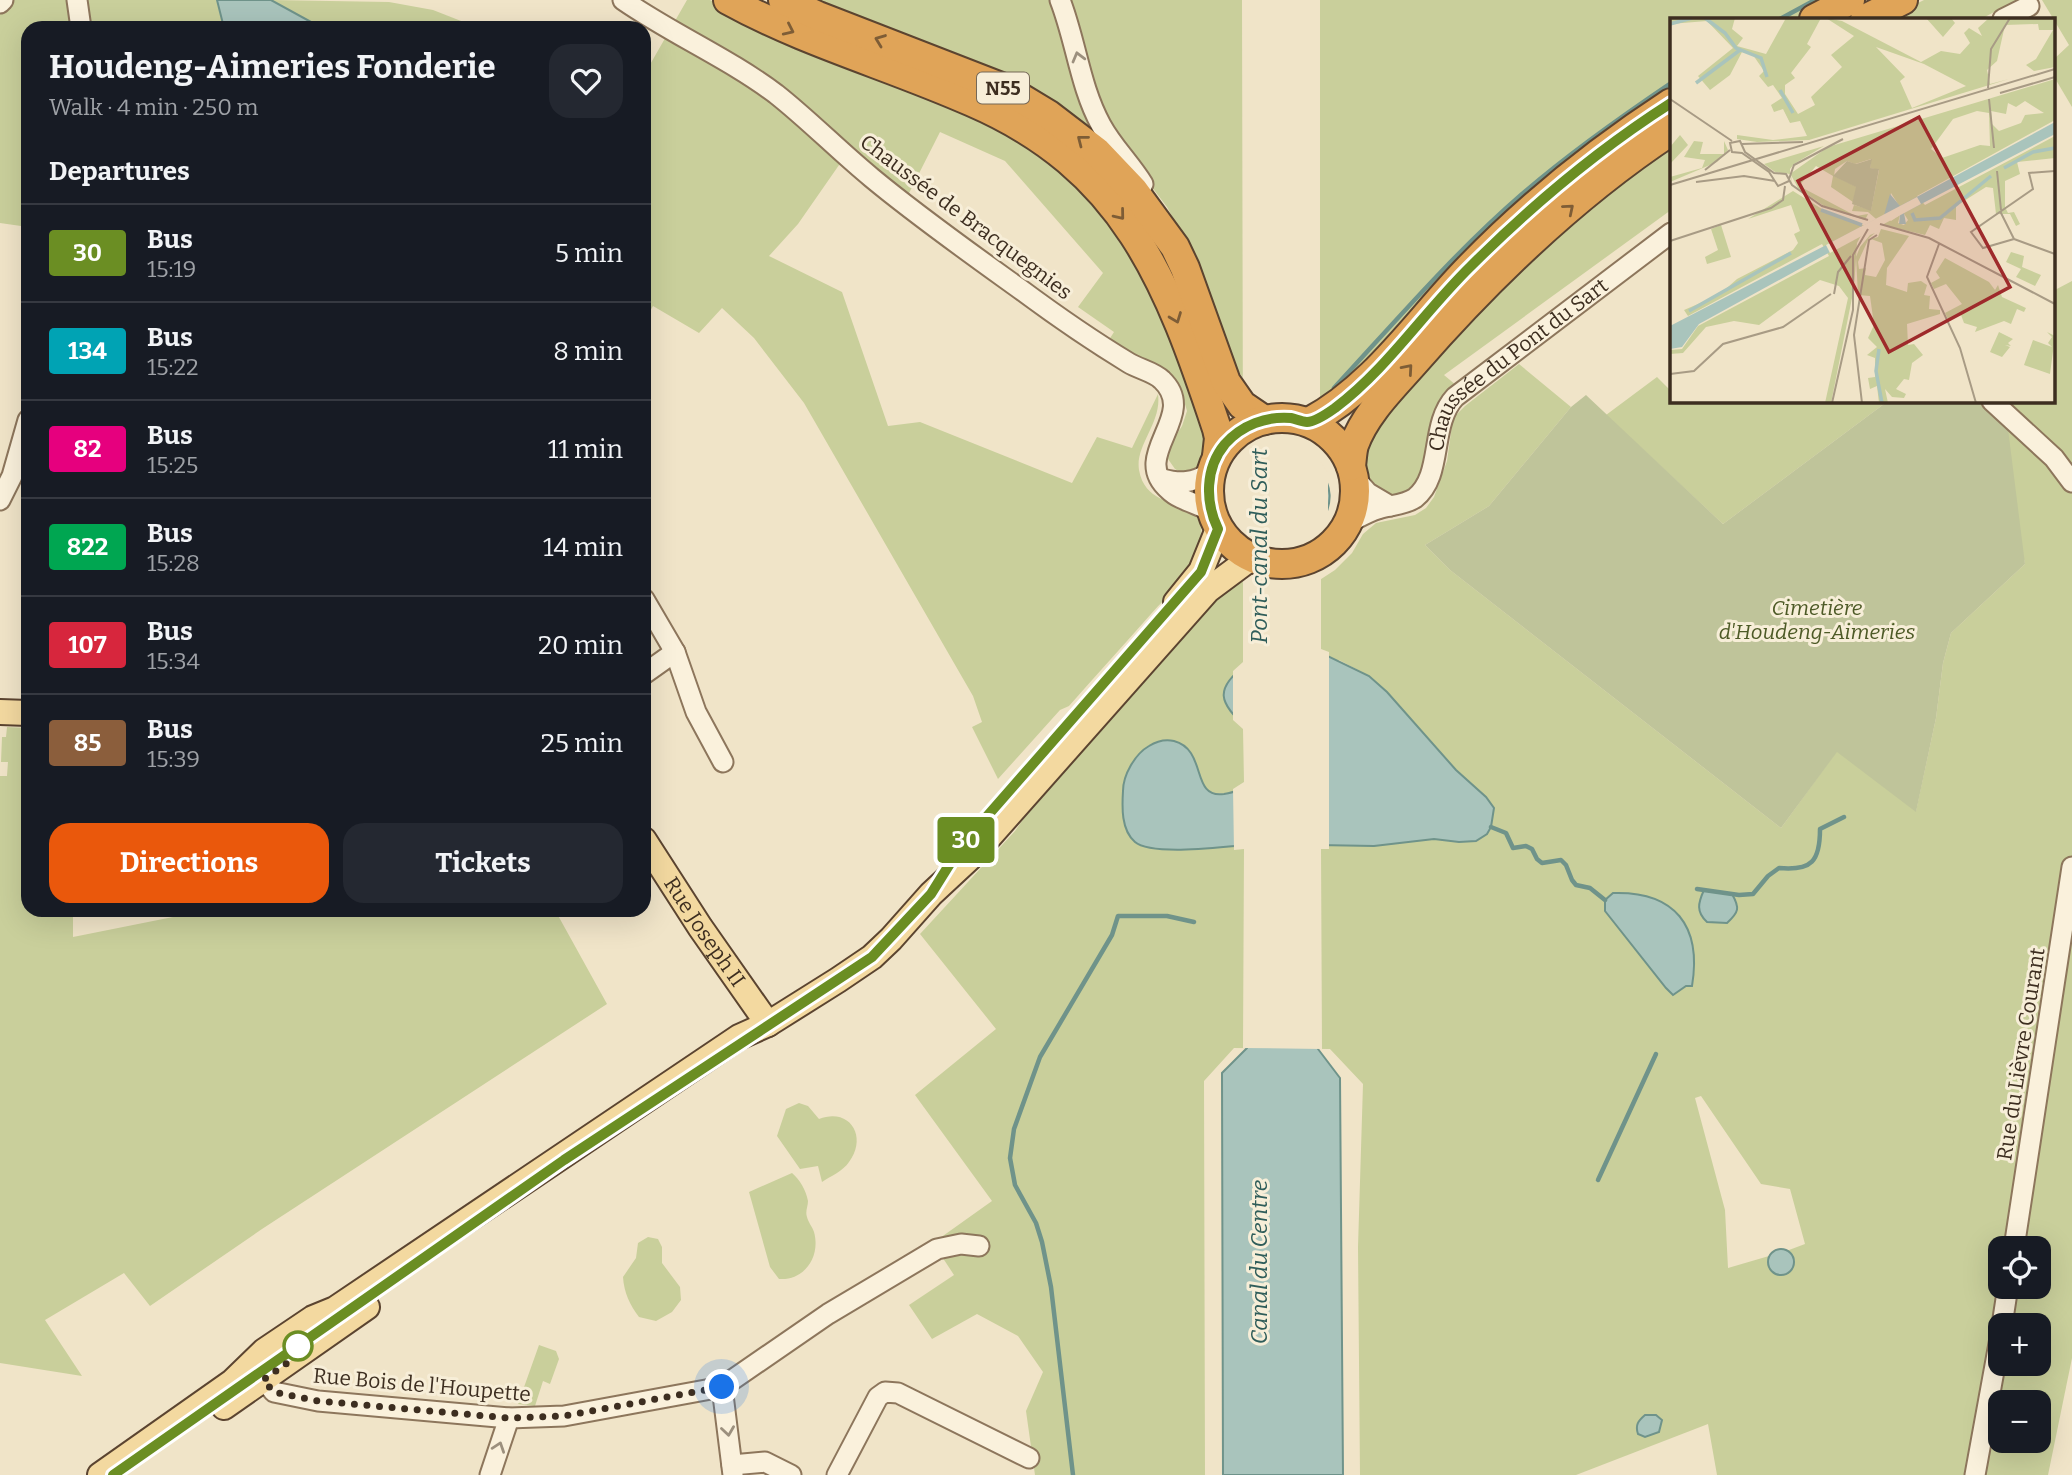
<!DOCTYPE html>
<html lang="en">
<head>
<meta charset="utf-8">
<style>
  :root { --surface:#171b24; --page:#242831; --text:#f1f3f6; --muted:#9ea1a6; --line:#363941; --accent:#ea580c }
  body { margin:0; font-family:Bitter,serif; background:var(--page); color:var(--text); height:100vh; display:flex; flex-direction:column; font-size:26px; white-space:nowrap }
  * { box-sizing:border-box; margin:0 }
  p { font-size:23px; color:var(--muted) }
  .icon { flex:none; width:38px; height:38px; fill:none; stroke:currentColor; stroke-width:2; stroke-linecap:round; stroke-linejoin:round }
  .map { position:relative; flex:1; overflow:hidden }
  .side { position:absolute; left:21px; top:21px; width:630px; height:896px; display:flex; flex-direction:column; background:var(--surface); border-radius:21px; box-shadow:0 7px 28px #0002 }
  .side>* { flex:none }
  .badge { padding:0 14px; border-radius:5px; font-size:24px; line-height:46px }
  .tools { position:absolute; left:1988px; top:1236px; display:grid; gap:14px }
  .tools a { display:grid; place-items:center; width:63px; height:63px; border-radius:14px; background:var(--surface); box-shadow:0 7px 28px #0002; font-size:35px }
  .you { position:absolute; width:35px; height:35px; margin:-18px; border:5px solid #fff; border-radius:50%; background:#1a73e8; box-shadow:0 0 0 10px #1a73e833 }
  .map>.badge { position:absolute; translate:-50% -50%; box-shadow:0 0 0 4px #fff }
  h2 { padding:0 28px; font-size:26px; line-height:63px }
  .round { display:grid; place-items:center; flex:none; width:74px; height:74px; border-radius:21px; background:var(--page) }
  .summary { display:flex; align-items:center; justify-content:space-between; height:119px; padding:0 28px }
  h1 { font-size:33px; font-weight:700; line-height:52px }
  .primary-button { display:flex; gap:14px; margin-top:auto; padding:14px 28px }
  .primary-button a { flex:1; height:80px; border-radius:21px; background:var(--accent); color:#fff; font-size:28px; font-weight:700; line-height:80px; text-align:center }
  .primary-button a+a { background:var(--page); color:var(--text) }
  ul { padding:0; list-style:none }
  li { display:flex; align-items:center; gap:21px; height:98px; padding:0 28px; border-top:2px solid var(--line) }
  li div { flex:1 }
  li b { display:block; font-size:26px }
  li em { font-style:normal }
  li .badge { min-width:77px; font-weight:700; text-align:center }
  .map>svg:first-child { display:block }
  .green { fill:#c9cf9b; fill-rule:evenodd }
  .cemetery { fill:#bfc49a }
  .water { fill:#a9c4bc; stroke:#6f938a; stroke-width:2 }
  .pier { fill:#f0e4c8 }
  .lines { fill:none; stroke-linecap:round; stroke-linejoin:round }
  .stream { stroke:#6f938a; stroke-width:4.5 }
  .minor-casing { stroke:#8d765c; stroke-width:23 }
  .major-casing { stroke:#5b4430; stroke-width:28 }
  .highway-casing { stroke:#5b4430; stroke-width:32 }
  .minor { stroke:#faf1dc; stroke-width:19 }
  .major { stroke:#f3d9a0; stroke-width:24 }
  .highway { stroke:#e0a458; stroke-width:28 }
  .oneway { stroke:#7e5d36 }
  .oneway2 { stroke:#9c907e }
  .line-casing { stroke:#fff; stroke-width:16 }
  .line { stroke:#6b8e23; stroke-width:10 }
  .walk { stroke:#3d2e20; stroke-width:7; stroke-dasharray:0 12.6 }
  .stop-dot { fill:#fff; stroke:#6b8e23; stroke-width:3.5 }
  .labels { text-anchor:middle; stroke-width:6; stroke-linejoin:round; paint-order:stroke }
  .shield { fill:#f7eed8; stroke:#756857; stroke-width:2 }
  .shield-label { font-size:19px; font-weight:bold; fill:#3d2e20 }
  .street-label { font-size:21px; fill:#3d2e20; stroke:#f7eed8 }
  .park-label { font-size:21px; font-style:italic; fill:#4d5a26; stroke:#f7eed8 }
  .water-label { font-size:23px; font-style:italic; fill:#2f5d5a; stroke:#f7eed8 }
  .inset-river { fill:none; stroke:#a9c4bc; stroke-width:3.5 }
  .inset-road { fill:none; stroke:#a89b85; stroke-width:2 }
  .view { fill:#9e2a2b; fill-opacity:0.15; stroke:#9e2a2b; stroke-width:3.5 }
  .inset-edge { fill:none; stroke:#3d2e20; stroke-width:3.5 }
</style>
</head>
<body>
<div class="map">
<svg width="2072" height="1475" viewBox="0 0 2072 1475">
  <rect width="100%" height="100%" fill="#f0e4c8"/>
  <g class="green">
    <path d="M0 0H217L224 28H28V227L0 223Z"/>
    <path d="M271 0 389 2 433 10 479 28H331L311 22Z"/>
    <path d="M687 0H710L754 23 995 121 1061 165 1139 260 1204 414 1206 459 1200 468 1190 473H1182L1175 469 1168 459V448L1182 426 1187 411 1180 387 1171 375 1107 343 1114 332 1078 307 1103 273 1005 161 940 132 904 203 846 155 798 224 769 256 842 292 888 426 920 422 1072 483 1097 437 1132 448 1158 394C1162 423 1135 445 1139 470 1146 509 1187 498 1198 519 1203 527 1202 541 1199 550 1191 575 1168 595 1151 614 1124 645 1096 675 1069 706L1060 710 998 779 972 727 982 722 973 696 804 403 754 338 722 308 699 333 653 306 644 322V75Z"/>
    <path d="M808 0H1054L1116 158Z"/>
    <path d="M1066 0H1833L1798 19H1671V94L1335 400 1266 407 1234 366 1209 293 1191 251 1167 207 1111 133Z"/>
    <path d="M1924 0H2017L1981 19H1886Z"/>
    <path d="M2042 0H2072V107L2053 75V60L2069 45Z"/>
    <path d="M1671 142V210L1444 375 1457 386 1423 477 1409 491 1394 498C1386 493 1372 487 1366 480 1354 466 1370 436 1376 422L1532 253Z"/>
    <path d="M2072 281V1358L2048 1475H1717L1708 1424 1576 1475H1360L1358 1247 1363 1084 1330 1049 1234 1048 1204 1081 1205 1475H1035L1026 1411 1043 1372 1018 1336 977 1314 932 1339 909 1305 954 1275 933 1243 992 1201 915 1095 996 1029 920 934 1015 831 1024 818 1231 582 1315 583 1335 570 1352 553 1363 534 1376 523 1415 515 1426 508 1434 497 1447 461 1453 418 1465 406 1519 364 1571 407 1489 506 1425 545 1450 570 1781 828 1837 751 1916 811 1936 718 1943 663 1951 633 2025 564 1992 401H2053V291ZM1339 660 1369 676 1387 692 1456 770 1486 797 1459 842 1434 839 1374 846 1266 844 1188 849 1147 848 1123 786C1131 763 1143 742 1169 740L1199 772 1201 782 1207 791C1234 799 1242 788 1260 771L1262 741ZM1701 1096 1761 1184 1790 1189 1805 1244 1789 1250 1776 1249 1769 1256 1728 1268 1725 1210 1695 1098ZM2000 1248H2039V1286H2000ZM2000 1325H2039V1363H2000ZM2000 1402H2039V1440H2000Z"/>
    <path d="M1657 377 1671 391V401H1888L1723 524 1606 415Z"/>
    <path d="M7 727 28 728V910H73V937L208 910H555L607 1004 262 1229 150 1306 124 1273 45 1320 82 1376 0 1363V776H7L8 762H1L2 737H6Z"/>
    <path d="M799 1103 808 1106 819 1119C850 1107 868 1137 849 1162 843 1171 831 1176 822 1182L818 1166 800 1169 777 1136 786 1109Z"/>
    <path d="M792 1173C800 1180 806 1190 808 1201 808 1206 805 1212 807 1217 808 1222 812 1226 814 1232 821 1257 804 1281 779 1279L770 1267 749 1192Z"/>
    <path d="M648 1237 658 1239 662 1247V1263L680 1287 681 1300 672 1312 656 1321 639 1317C630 1305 624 1293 623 1277L636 1258 638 1243Z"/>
    <path d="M539 1345 556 1351 559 1359 550 1384 543 1381 535 1406 518 1404Z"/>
  </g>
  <path class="cemetery" d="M1586 395 1723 524 1888 401H1992L2006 413 2025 564 1951 633 1943 663 1936 718 1916 812 1837 752 1781 828 1450 570 1425 545 1489 506 1571 407Z"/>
  <g class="water">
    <path d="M217 0H271L311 22 331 28H224Z"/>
    <path d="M1317 462C1333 488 1334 502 1319 529L1317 651 1369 676 1387 692 1456 770 1486 797 1494 808 1491 827 1487 834 1476 841 1459 842 1434 839 1374 846 1318 845V1049L1340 1078 1343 1475H1223L1222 1073 1247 1048V845C1224 847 1151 856 1135 842 1121 830 1122 807 1123 791 1123 775 1135 754 1149 746 1157 741 1165 739 1174 741 1208 750 1190 799 1224 794 1235 792 1239 791 1247 783V728C1219 703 1213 689 1247 664Z"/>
    <path d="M1704 890 1732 894C1740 908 1739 912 1727 923L1707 922C1696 912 1698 903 1704 890Z"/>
    <path d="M1613 893C1675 891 1702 926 1692 986H1686L1673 995 1666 988 1605 911V900Z"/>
    <circle cx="1781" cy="1262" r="13"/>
    <path d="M1645 1415H1656L1662 1420 1659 1432 1645 1437 1638 1434C1635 1425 1638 1421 1645 1415Z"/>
  </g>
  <path class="pier" d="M1242 0H1320V461L1328 473V519L1321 532V649L1329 652V849H1321L1322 1049 1243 1048 1244 849 1234 850 1233 789 1244 782 1243 729 1233 720V671L1243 662V532L1233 515V477L1243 461Z"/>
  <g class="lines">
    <g class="stream">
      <path d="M1780 19 1815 0"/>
      <path d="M1334 388C1395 322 1453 254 1521 195 1568 154 1619 118 1671 83"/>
      <path d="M1491 827 1506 833 1513 848 1526 846 1532 849 1537 859 1542 863 1561 860 1566 865 1572 880 1576 885 1590 888 1605 900"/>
      <path d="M1697 889 1739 895 1753 894 1768 876 1779 868C1812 871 1820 861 1820 829L1844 817"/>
      <path d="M1598 1180 1656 1054"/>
      <path d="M1073 1475 1051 1287 1042 1242 1036 1223 1015 1185 1010 1158 1014 1129 1040 1057 1112 935 1118 916H1167L1194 922"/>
    </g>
    <g class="minor-casing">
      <g id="minor">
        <path d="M77 0 81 28"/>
        <path d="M623 0C672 34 728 58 776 94 809 120 839 151 872 178 919 217 970 253 1020 289 1055 315 1091 340 1129 363 1139 369 1154 372 1162 380 1200 416 1128 455 1169 490 1179 500 1198 504 1211 511"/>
        <path d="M1060 0C1076 41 1080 87 1101 125 1113 147 1130 163 1143 184"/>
        <path d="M0 3 3 0"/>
        <path d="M2003 19 2029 6"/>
        <path d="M1992 401 2054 458 2072 482"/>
        <path d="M1354 477 1368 493 1390 506"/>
        <path d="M1162 479C1181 484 1193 483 1211 472"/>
        <path d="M0 500 12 476 28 420"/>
        <path id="s1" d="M1348 523C1358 518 1368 512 1378 509 1390 505 1405 505 1415 498 1444 475 1429 425 1455 397L1671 233"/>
        <path d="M644 599 675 652 696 712 723 762"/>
        <path d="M644 674 675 652"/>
        <path d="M2014 1248 2072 867"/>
        <path d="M2002 1325 2008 1286"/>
        <path d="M256 1370 274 1392 318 1401 509 1418 564 1416 722 1387 828 1314 937 1249 961 1244 979 1246"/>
        <path d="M722 1387 733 1475"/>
        <path d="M732 1465 765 1462 791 1475"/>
        <path d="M490 1475 509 1418"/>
        <path d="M837 1475 878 1397 885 1392 898 1393 1029 1458"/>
        <path d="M1975 1475 2000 1338"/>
      </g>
    </g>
    <g class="major-casing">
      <g id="major">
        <path d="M1176 602 1201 571 1218 529"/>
        <path d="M0 712 28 713"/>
        <path id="s2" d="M644 840 700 927 768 1024"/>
        <path d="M224 1407 367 1307"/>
        <path d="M100 1475 232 1382 264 1351 313 1318 335 1309 739 1037 768 1024 838 980 872 957 891 939 931 894 974 854 1208 590 1251 558"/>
      </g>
    </g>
    <g class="highway-casing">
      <g id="highway">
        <path d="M728 0C806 43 891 66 972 102 1125 168 1168 281 1217 429L1219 438 1217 456"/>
        <path d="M783 0 818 16 1006 89 1049 115 1096 151 1134 191 1175 247 1185 268 1226 382 1242 405 1264 420"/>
        <path d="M1814 19 1850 0"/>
        <path d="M1865 19 1903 0"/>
        <circle cx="1282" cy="491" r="73"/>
        <path d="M1309 422C1375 387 1418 320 1469 268 1529 206 1599 150 1671 103"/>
        <path d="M1351 466C1352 459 1352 452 1354 445 1365 414 1392 388 1414 363 1490 276 1574 195 1671 131"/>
      </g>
    </g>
    <use href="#minor" class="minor"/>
    <use href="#major" class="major"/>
    <use href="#highway" class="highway"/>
  </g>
  <defs><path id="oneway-chevron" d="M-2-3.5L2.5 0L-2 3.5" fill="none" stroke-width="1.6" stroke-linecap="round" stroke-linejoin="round" transform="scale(1.75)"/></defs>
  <g class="oneway">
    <use href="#oneway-chevron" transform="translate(789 30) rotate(25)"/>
    <use href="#oneway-chevron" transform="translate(880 40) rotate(-159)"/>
    <use href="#oneway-chevron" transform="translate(1082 140) rotate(-142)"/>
    <use href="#oneway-chevron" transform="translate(1569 209) rotate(-40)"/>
    <use href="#oneway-chevron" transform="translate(1120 215) rotate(51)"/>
    <use href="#oneway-chevron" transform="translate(1176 318) rotate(69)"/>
    <use href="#oneway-chevron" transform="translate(1408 369) rotate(-49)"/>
  </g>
  <g class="oneway2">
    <use href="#oneway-chevron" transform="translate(1078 57) rotate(-105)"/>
    <use href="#oneway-chevron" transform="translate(728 1431) rotate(82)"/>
    <use href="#oneway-chevron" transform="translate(499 1447) rotate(-71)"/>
  </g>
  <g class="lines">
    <g class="line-casing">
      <path id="line" d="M113 1475 564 1160 872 957 931 894 961 846 1201 572 1218 529C1205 502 1205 468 1225 444 1242 425 1266 416 1291 418 1296 419 1302 422 1307 422 1315 422 1328 413 1335 408 1387 369 1424 312 1470 267 1531 206 1599 149 1671 103"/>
    </g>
    <use href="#line" class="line"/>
    <path class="walk" d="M298 1346 300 1354 263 1380 274 1392 318 1401 509 1418 564 1416 722 1387"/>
  </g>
  <circle class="stop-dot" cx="298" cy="1346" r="14"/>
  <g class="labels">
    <rect class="shield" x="977" y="72.5" width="52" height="31" rx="5"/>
    <g class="shield-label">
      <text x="1003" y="95">N55</text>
    </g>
    <g class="street-label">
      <text transform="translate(966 217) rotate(37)" y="7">Chaussée de Bracquegnies</text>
      <text dy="7" stroke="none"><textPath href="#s1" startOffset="248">Chaussée du Pont du Sart</textPath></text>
      <text dy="7" stroke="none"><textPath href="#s2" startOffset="110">Rue Joseph II</textPath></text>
      <text transform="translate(2021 1054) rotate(-81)" y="7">Rue du Lièvre Courant</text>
      <text transform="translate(422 1385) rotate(5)" y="7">Rue Bois de l'Houpette</text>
    </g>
    <g class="park-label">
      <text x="1817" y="615">Cimetière<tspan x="1817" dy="24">d'Houdeng-Aimeries</tspan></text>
    </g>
    <g class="water-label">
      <text transform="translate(1259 546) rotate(-90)" y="8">Pont-canal du Sart</text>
      <text transform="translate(1259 1262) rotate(-90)" y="8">Canal du Centre</text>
    </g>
  </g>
  <g transform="translate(1670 18)">
    <rect width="385" height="385" fill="#f0e4c8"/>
    <path d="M0 0H65L62 11 73 20 67 28 96 36 116 0H151L137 26 141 29 121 55 125 60 115 67V76L128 96 145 87 141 79 172 49 161 37 184 18 156 0 172 3 251 44 271 33 290 36 300 25 294 15 299 10 312 18 308 10 319 0H385V49L364 53 356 47 366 41 383 12H369L368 6 335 7 327 43 317 52 320 66 339 61 139 122 87 124 67 121V117L103 122 137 118 130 103 120 105 113 91 104 94 101 87 112 80 103 67 98 69 89 58 94 53 83 37 72 34 60 57 40 72 28 58 63 30 37 3 0 6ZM206 29 254 46 296 68 242 90 230 63 235 59ZM256 0H281L285 5 273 19ZM385 61V102L247 178 255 187 385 118V140L347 144 350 156 335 163V189L338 195 344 194 350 206 346 208 340 196H326L323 170 316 169 286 188V202L274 200 269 211 260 207 255 217 213 207 198 194 182 193 184 187 201 192 209 152 200 150 201 141 185 146 177 143 165 151 164 158 187 169 183 184 161 169 163 158 146 148 129 168 186 198 198 196 195 202 157 190 128 170 121 157 122 166 120 156 105 154 94 146 154 128 124 146 120 151V156L158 129ZM355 83 374 95 355 97 351 105 329 113 322 106 321 93 336 96 338 85 346 89ZM307 93 319 95 320 128 310 127 272 140 261 131 283 101ZM221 175 238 202 234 207 228 205 230 197 221 203 215 199ZM10 117 18 127 0 146V129ZM24 123 33 124 30 136H54V123L58 132 47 144 0 164V159L32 150 35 142 14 139ZM123 173 160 196 196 208 187 225 184 270 161 385H155L178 280 169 268 150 262 89 307 64 303 36 309 13 335 0 336V332L12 331 28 308 159 238 152 226 18 298 14 292 49 277 67 261 123 232 128 225 124 216 130 213 121 187 78 201ZM51 207 61 239 37 246 35 239 48 232 41 211ZM211 211 239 218 217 250 216 267 237 274 238 265 251 263 257 267 254 277 260 278 259 291 270 292V296L237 306 238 327 244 326 253 337 242 345 239 362 234 361 226 371 236 376 234 380 222 379 215 371 218 385H209L207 368 200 371 198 360 205 359V340L197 337 207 329 198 320 204 307 200 278 188 277 186 239 190 229 200 217 205 215 199 220 188 244 189 251 196 250 195 257 206 259 215 242 212 225 201 221 208 219ZM341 234 354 238 352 249 371 257 365 268 346 259 351 251 336 244ZM275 240 319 264 325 272 328 267 332 279 356 290 354 294 347 291 341 306 334 303 305 314 307 309 294 305 291 297 278 301 275 295 292 286 276 266 264 271 261 265 270 260 266 254ZM329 314 343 321 338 325 341 328 335 327 340 329 332 339 320 334ZM377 314 385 318 380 356 354 347 363 322 382 329 378 325 382 319Z" fill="#c9cf9b" fill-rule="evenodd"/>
    <path d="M202 141 200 150 209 151 201 193 182 186 186 169 163 158 177 143 186 146Z" fill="#bfc49a"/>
    <path d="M385 104V116L234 195 236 206H229L230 197 224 199 29 306 12 329 0 331V308L214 197 220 176 230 188Z" fill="#a9c4bc"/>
    <path d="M247 179 251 186 160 235 156 227Z" fill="#f0e4c8"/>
    <path class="inset-river" d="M35 0 55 15 66 30 91 40 97 59M0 6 22 0M26 65 70 32M110 72 123 95M334 150 363 134 385 130M151 192 192 207M242 195 245 202 270 200 321 158M19 293 121 235M209 331 206 353 212 385"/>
    <path class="inset-road" d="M318 70 321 31 340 0M330 75 385 59M0 81 62 123M319 81 324 130M72 126 133 124M35 152 60 132M327 153 331 192M119 161 124 147 173 121M119 163 108 168 99 154 72 135 62 134 60 125 70 123 75 134 104 155 116 156 122 167 152 188 198 202M26 164 74 158 105 163M0 167 385 51M330 193 344 221M210 206 259 220 385 286M344 221 313 230 301 214 363 171 359 155 385 153M344 221 385 236M0 223 101 190 113 182 115 168M269 226 257 259 290 330 306 385M164 276 168 254 181 238M0 356 24 353 53 326 113 309 161 276M162 385 183 292V237L198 211M192 385 184 317 199 222 207 217"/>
    <path class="view" d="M249 99 340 269 219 334 128 163Z"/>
    <rect width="385" height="385" class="inset-edge"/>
  </g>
</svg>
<div class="tools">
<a><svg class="icon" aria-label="locate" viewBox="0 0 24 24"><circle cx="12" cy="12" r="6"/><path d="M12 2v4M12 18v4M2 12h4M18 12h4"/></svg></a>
<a>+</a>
<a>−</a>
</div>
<div class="you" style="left:722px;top:1387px"></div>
<b class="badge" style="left:966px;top:840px;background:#6b8e23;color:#fff">30</b>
<section class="side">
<div class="summary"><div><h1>Houdeng-Aimeries Fonderie</h1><p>Walk · 4 min · 250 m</p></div><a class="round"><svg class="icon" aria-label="heart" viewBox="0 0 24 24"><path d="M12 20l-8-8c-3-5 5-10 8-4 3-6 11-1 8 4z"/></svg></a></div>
<h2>Departures</h2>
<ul>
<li><span class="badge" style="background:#6b8e23;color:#fff">30</span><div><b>Bus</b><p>15:19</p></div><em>5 min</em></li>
<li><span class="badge" style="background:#00a3b4;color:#fff">134</span><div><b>Bus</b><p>15:22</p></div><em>8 min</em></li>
<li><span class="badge" style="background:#e6007e;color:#fff">82</span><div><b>Bus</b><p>15:25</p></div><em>11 min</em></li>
<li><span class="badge" style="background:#00a651;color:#fff">822</span><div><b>Bus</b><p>15:28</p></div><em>14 min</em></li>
<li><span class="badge" style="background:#d7263d;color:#fff">107</span><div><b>Bus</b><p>15:34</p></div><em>20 min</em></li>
<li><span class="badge" style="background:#8b5e3c;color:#fff">85</span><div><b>Bus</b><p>15:39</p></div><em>25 min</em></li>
</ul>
<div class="primary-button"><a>Directions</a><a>Tickets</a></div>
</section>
</div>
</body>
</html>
